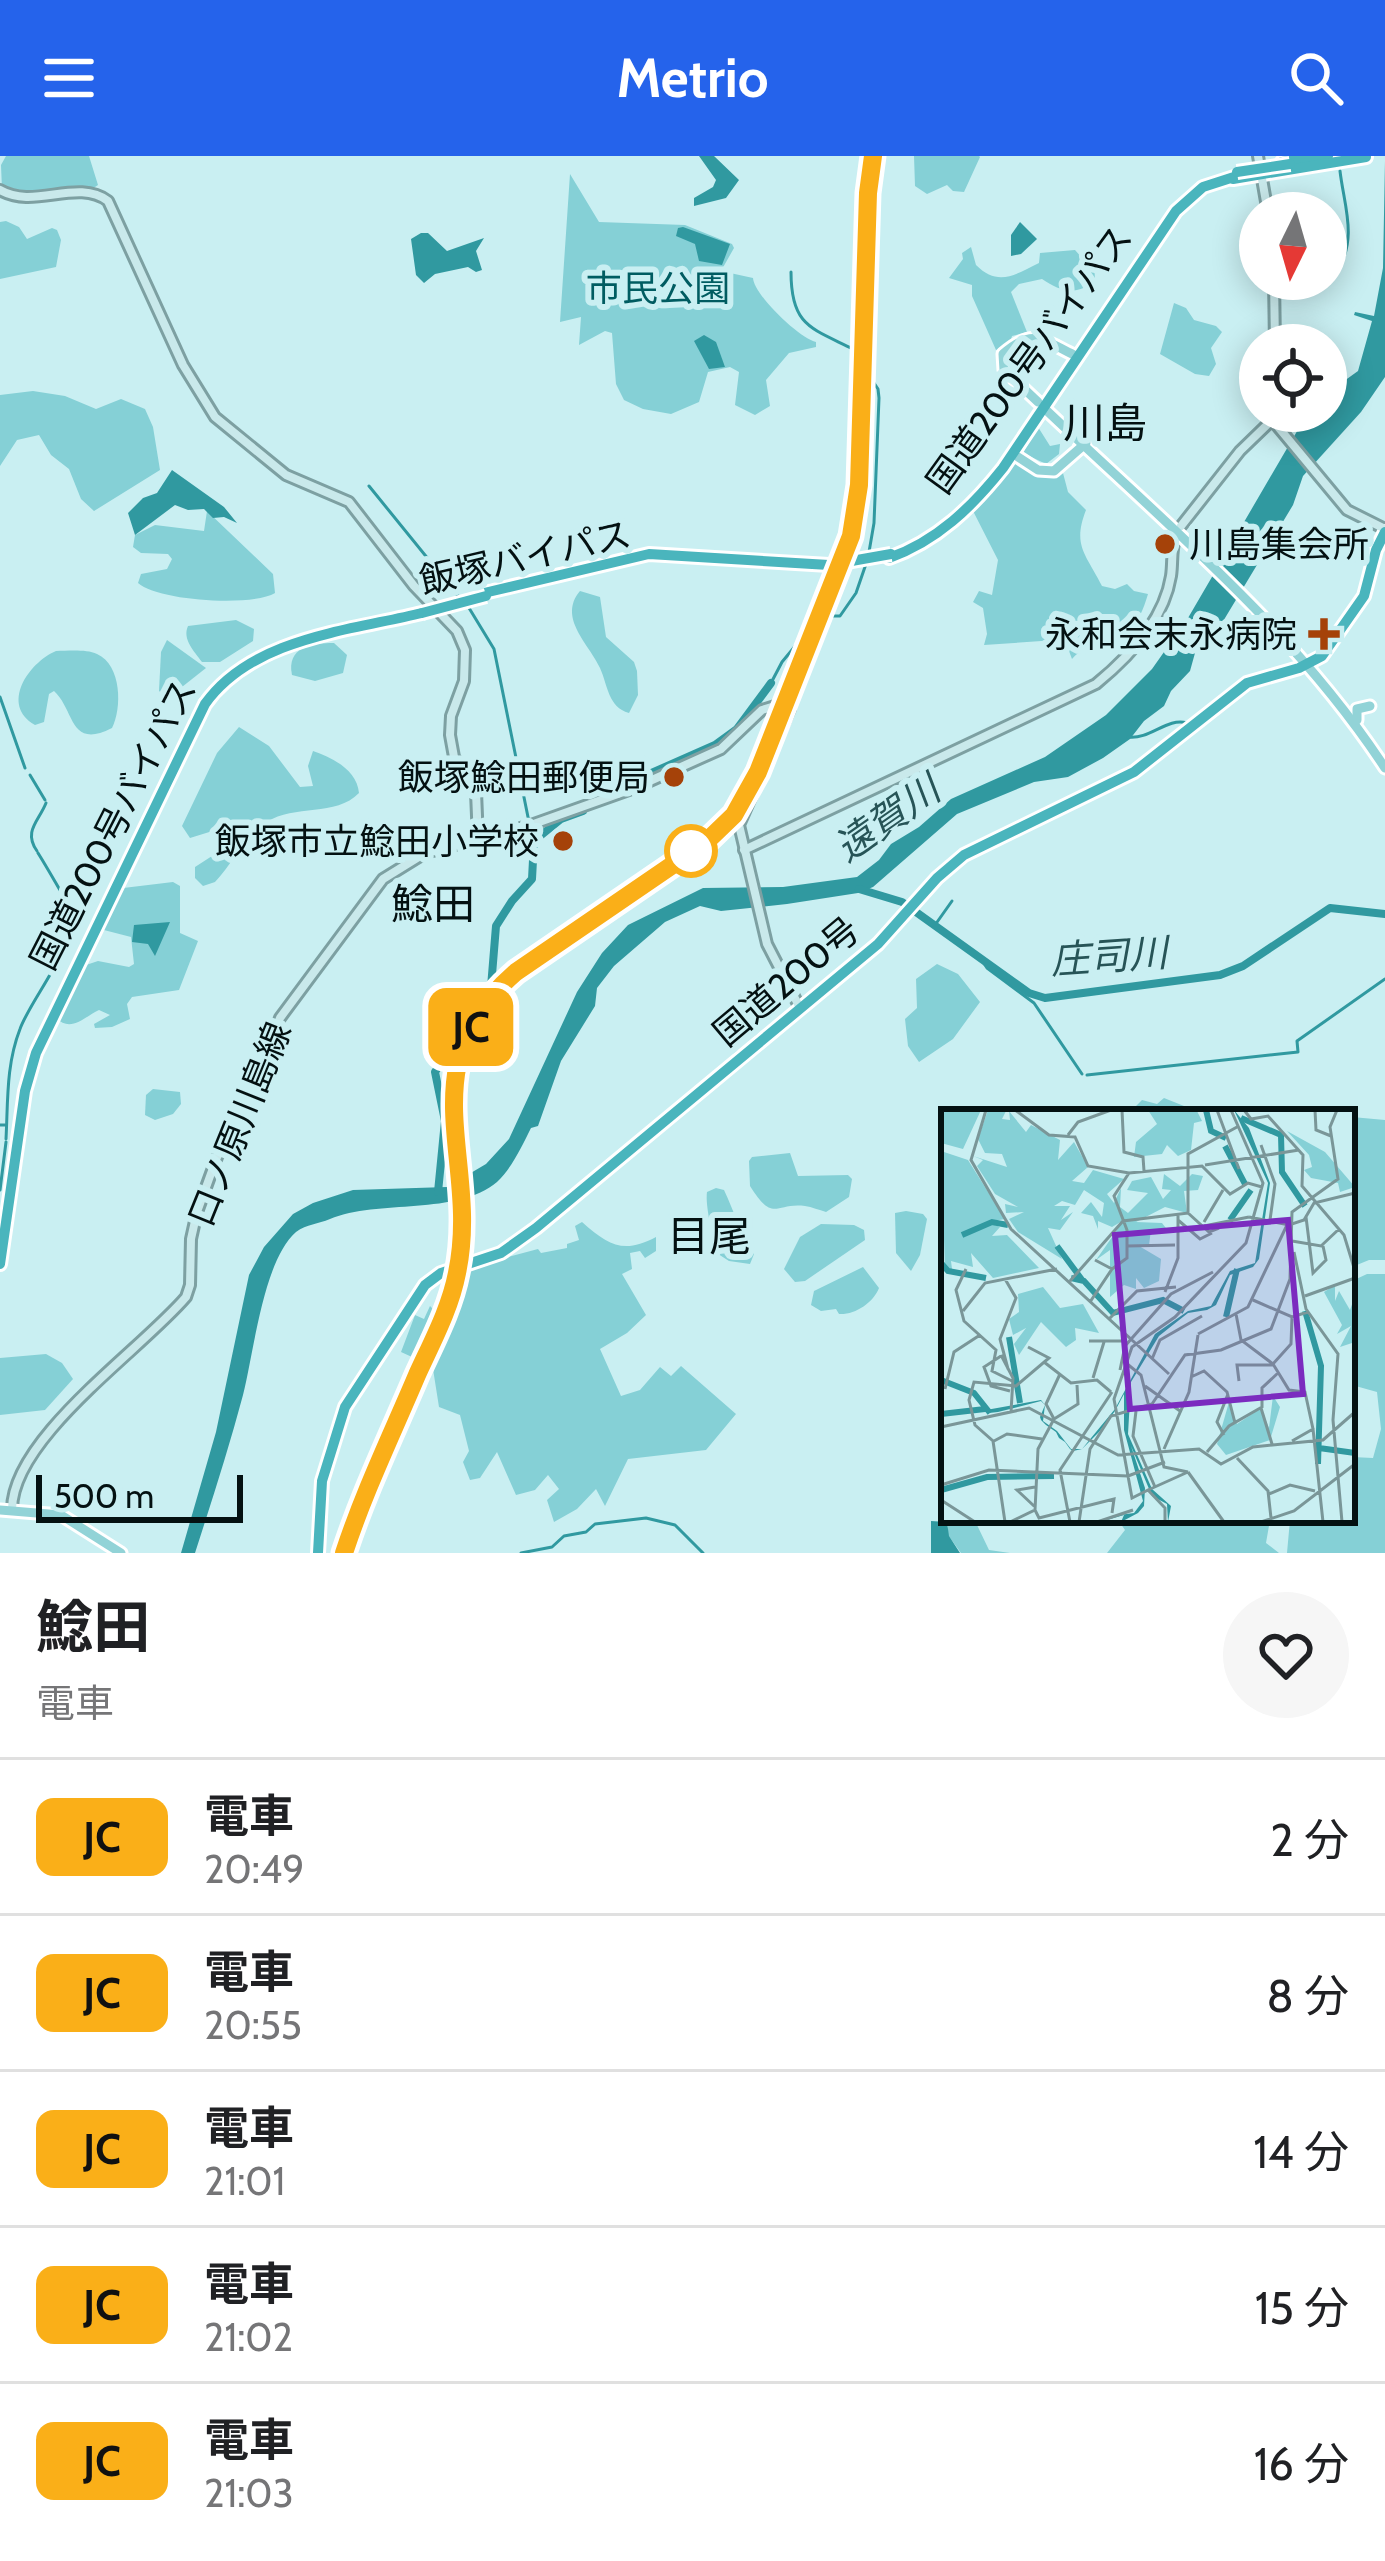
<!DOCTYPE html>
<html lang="ja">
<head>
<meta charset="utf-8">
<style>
  :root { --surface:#fff; --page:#f6f6f6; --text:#202124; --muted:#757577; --line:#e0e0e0; --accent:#2563eb }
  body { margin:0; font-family:Cabin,"Noto Sans JP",sans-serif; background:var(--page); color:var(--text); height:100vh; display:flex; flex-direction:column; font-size:45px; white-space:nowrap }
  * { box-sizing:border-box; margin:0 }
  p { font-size:39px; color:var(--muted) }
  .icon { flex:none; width:66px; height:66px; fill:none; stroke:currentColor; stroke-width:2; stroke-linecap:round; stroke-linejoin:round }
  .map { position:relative; height:1397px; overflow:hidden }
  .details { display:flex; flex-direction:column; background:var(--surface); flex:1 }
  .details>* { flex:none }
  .badge { padding:0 24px; border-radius:18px; font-size:42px; line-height:78px }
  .needle { width:78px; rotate:185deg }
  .tools { position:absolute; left:1239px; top:36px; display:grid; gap:24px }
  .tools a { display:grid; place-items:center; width:108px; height:108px; border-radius:50%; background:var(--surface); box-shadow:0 6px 30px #0003; font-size:60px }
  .scale { position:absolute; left:36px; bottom:30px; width:207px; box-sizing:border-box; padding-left:12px; border:6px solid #041112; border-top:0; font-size:33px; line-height:42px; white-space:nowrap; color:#041112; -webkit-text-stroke:9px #c9eff2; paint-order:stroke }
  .map>.badge { position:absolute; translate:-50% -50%; box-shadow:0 0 0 6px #fff }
  .round { display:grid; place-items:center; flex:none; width:126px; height:126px; border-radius:63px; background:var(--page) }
  .headline { display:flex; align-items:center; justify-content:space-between; height:204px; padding:0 36px }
  h1 { font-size:57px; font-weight:700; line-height:90px }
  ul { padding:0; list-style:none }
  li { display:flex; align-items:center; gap:36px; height:156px; padding:0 36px; border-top:3px solid var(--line) }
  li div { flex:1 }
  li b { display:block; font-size:45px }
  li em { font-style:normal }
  li .badge { min-width:132px; font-weight:700; text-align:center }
  header { display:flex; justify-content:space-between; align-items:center; height:156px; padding:0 36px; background:var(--accent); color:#fff; font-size:54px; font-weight:700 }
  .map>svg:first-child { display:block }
  .green { fill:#85d0d6 }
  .water { fill:#3099a0 }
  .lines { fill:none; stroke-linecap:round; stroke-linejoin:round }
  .stream { stroke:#3099a0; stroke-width:3 }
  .river { stroke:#3099a0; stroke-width:8 }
  .secondary-casing { stroke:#7da0a2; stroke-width:14 }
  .primary-casing { stroke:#fff; stroke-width:15 }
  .highway-casing { stroke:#fff; stroke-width:16 }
  .secondary { stroke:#c9e9eb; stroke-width:8 }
  .primary { stroke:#92d3d7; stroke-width:9 }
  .highway { stroke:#4ab5bd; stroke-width:10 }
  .rail { stroke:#1d2d2e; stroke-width:3; stroke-dasharray:6 12; stroke-linecap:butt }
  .highway-bridge-casing { stroke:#fff; stroke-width:16; stroke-linecap:butt }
  .highway-bridge { stroke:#4ab5bd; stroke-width:10 }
  .line-casing { stroke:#fff; stroke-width:27 }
  .line { stroke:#faaf18; stroke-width:18 }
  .poi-dot { fill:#a54209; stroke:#c9eff2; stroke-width:4.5 }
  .stop-dot { fill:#fff; stroke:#faaf18; stroke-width:6 }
  .labels { text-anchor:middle; stroke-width:12; stroke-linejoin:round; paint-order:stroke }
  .park-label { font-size:36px; fill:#005c61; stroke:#c9eff2 }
  .street-label { font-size:36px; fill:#041112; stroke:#c9eff2 }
  .poi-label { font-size:36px; fill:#041112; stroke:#c9eff2; text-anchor:end }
  .water-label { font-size:39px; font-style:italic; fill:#275457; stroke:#c9eff2 }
  .quarter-label { font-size:42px; fill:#041112; stroke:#c9eff2 }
  .inset-river { fill:none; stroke:#3099a0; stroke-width:6 }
  .inset-road { fill:none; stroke:#7a9698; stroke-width:3 }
  .view { fill:#7b2cbf; fill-opacity:0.15; stroke:#7b2cbf; stroke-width:6 }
  .inset-edge { fill:none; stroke:#041112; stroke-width:6 }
</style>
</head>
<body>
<header><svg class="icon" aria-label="menu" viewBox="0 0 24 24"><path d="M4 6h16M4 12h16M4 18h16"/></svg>Metrio<svg class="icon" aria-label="search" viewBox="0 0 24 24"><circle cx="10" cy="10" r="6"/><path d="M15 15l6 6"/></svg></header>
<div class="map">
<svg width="1385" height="1397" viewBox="0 0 1385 1397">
  <rect width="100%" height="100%" fill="#c9eff2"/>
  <g class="green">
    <path d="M6 0H89L98 29C70 49 34 40 2 33L1 9Z"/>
    <path d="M914 0H979L980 1 964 36 953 35 947 29 927 38 915 30Z"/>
    <path d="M570 18 599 66 685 69 732 88 734 92 721 115 753 122C754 139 800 183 816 186V191L789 197 766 224 770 250 755 259 735 249 739 216 730 211 708 216 699 246 671 258 643 253 624 244 616 228 612 177 605 175 579 189 581 161 560 166Z"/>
    <path d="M6 65 19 71 27 83 52 72 57 74 61 84 56 111 0 123V66Z"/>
    <path d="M971 91 976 109C998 131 1015 119 1039 107L1040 97 1075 94 1083 103 1094 104 1095 125C1076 140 1061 136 1042 123L1019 128 1011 136 1027 176 1012 180 1010 187 996 194 972 140V129L949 122 963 103 962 97Z"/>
    <path d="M1174 147 1186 152 1194 164 1216 170 1222 176 1211 192 1216 208 1209 220 1195 218 1160 198Z"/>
    <path d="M33 235 65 240 96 253 121 243 145 253 153 271 160 314 94 355 81 343 69 313 51 299 39 279 17 284 0 310V239Z"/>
    <path d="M1038 271 1050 290 1060 288 1059 298 1046 308 1023 297Z"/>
    <path d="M1020 307C1034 316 1046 322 1063 317L1068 336 1086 354C1072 390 1086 398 1102 430L1115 433 1127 428 1134 435 1148 438C1128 505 1107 467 1072 503L1066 487 1056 484 984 489 987 478 983 452 973 446 979 435 992 439 998 404 972 353 989 340 1010 309Z"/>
    <path d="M207 355 273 418 275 437C252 451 158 445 138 427L141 418 167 413 172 403 168 398 141 397 133 391 135 379 155 369 204 375Z"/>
    <path d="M580 435 600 441 606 481 634 506 637 515 638 539 629 557C608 551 608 530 600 512 590 489 557 462 580 435Z"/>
    <path d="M236 464 254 473 253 485 220 506H202C194 495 182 483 188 470Z"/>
    <path d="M167 484 206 512 168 542 159 535 161 496Z"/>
    <path d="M334 487 347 499 343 517 315 525 292 519C286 491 312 487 334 487Z"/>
    <path d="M56 495C68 495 86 493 97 498 122 509 122 553 112 572 69 594 75 554 54 535L49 538 44 566 35 569C0 549 28 507 56 495Z"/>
    <path d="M239 571 269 590 300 631 313 630 308 610 313 595C333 602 357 614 359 637 336 661 294 648 267 666 246 679 232 708 215 726L203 730 195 722V711L226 691 228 682 219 673 190 682 182 670 217 597Z"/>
    <path d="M173 726 180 730V777L198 785 179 834 132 841 127 848 130 863 112 871 95 872 94 868 110 859 99 854C84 861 71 877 56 862L77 812 98 805 129 811 134 808 131 781 100 773 115 733Z"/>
    <path d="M937 808 958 818 980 846 953 883 919 906 908 890 905 863 917 852 916 823Z"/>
    <path d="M153 933 180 936 181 948 173 958 155 964 145 959 146 939Z"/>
    <path d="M1164 942 1199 956H1130L1142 944 1157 948Z"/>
    <path d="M1352 961 1385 964V1104H1369L1352 1111Z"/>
    <path d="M790 997 798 1020 848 1019 852 1023 849 1041 826 1056C819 1054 812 1051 805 1050 775 1046 774 1068 750 1030L749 1005 752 1001Z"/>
    <path d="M716 1032 724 1034C734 1055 741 1079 754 1098L750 1108 729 1105 715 1096C713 1079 705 1050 707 1036Z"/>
    <path d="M906 1055 923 1058 927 1063 920 1099 911 1115 896 1097 895 1057Z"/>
    <path d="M582 1066C609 1090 624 1098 656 1081V1095L645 1102 640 1095 630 1097 632 1113 622 1118 646 1159 627 1177 600 1193 621 1240 640 1234 660 1211 671 1220 681 1210 736 1258 706 1294 628 1303 605 1350 596 1333 577 1353 554 1366 547 1344 559 1333 548 1319 535 1334 516 1339 497 1296 480 1322 470 1324 463 1306 469 1295 460 1259 439 1251 433 1213 414 1207 412 1201 401 1196 415 1159 424 1163 430 1150 440 1160 456 1149 450 1150 462 1113 538 1093 541 1097 567 1092V1088L579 1084 575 1070Z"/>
    <path d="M821 1068 854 1069 864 1074 865 1084 805 1125 795 1126 784 1113 800 1081Z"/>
    <path d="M863 1111 879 1132C873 1147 855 1159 839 1158L836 1153 821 1155 811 1149 814 1135Z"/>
    <path d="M1367 1118H1385V1397H1287L1290 1364H1352V1301L1373 1302 1381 1273 1377 1236 1352 1229V1125Z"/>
    <path d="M46 1198 62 1207 73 1223 45 1254 0 1259V1202Z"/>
    <path d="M958 1364 977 1369 989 1394 1010 1397H961L948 1379V1368Z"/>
    <path d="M1118 1364H1270L1266 1387 1279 1397H1107L1125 1374Z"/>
  </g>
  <g class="water">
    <path d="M699 0H714L739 24 726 42 694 50V42L713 31 716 24Z"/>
    <path d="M1385 5V221L1361 256 1303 320 1293 349 1219 472 1195 497 1190 515 1171 535 1164 550 1144 565 1130 583 1103 602 1068 621 1034 626 957 658 873 731 858 737 787 748 721 755 700 750 665 766 614 810 597 832 595 850 561 905 538 970 531 972C522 990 512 1012 497 1026 457 1060 378 1043 330 1063 318 1068 307 1068 296 1076 263 1105 254 1196 243 1239 229 1292 212 1344 195 1397H181L216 1276 249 1119 264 1091 293 1058 313 1047 353 1034 447 1031 486 1008 509 983 577 836 602 797 628 769 703 732 783 731 857 721 879 704 891 688 919 671 951 643 1045 601 1106 559 1152 513 1188 462 1303 265 1310 255H1326V238L1358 215 1372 165 1354 159 1355 156 1374 160 1383 112Z"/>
    <path d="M1020 66 1037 83 1021 98 1011 100V79Z"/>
    <path d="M683 71 730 88 722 109 699 105 695 88 676 80 678 72Z"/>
    <path d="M421 77H428L447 95 484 82 476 95 482 114 476 116 468 111 435 118 424 127 416 119 411 83Z"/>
    <path d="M704 179 716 186 725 211 709 213 694 185Z"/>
    <path d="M172 314 224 351 237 367 224 361 213 362 204 353 188 354 175 349 135 379 128 357 143 342 157 337Z"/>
    <path d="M170 766 155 800 148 788 132 786 134 769Z"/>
    <path d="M931 1365 947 1366 949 1380 960 1397H931Z"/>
  </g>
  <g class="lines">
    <g class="stream">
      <path d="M1337 115C1358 82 1344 50 1340 15"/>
      <path d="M791 116C791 170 811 172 853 193L858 209"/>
      <path d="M369 330 459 441"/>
      <path d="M869 396 874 367 879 242 878 233 870 221"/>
      <path d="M466 447 494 493 529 666"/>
      <path d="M771 527 782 506 820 460H840L856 437 867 405"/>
      <path d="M0 541 25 612"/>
      <path d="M1128 581C1150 584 1167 561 1187 567"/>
      <path d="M30 619 45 644"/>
      <path d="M530 675 534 689"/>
      <path d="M37 695C23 675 39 665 46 647"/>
      <path d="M935 769 952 745"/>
      <path d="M981 803 987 812 1034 847 1082 918"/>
      <path d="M1087 919 1298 896 1297 885 1385 823"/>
      <path d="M0 969H5"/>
      <path d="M6 983C8 945 6 909 20 873 32 840 78 790 70 753 68 747 43 705 38 697"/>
      <path d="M0 1034 6 986"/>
      <path d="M521 1397 552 1391 564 1380 586 1376 595 1368 646 1362 675 1369 703 1397"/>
    </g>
    <g class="river">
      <path d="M590 644 715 589 737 573 771 527"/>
      <path d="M859 733 902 746 1029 837 1045 842 1220 819 1243 810 1330 752 1385 758"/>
      <path d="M438 1036 445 965 435 916 491 831 496 770 512 745 532 723 534 685 561 663 583 655"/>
    </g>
    <g class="secondary-casing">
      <g id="secondary">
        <path d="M1258 0 1268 57"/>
        <path d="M0 34C34 54 77 22 108 45L183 209 215 261 286 319 349 346 414 430 457 475 465 494 464 525 451 560 450 579 454 601 476 636 478 684"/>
        <path d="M1274 123 1275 189"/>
        <path d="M1272 255 1274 266 1347 354 1385 373"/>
        <path d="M1181 370 1240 295 1272 264"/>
        <path d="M744 694 1096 528C1129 501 1164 464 1171 420 1173 407 1171 396 1175 383"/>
        <path d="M12 1353C13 1281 141 1194 186 1141L190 1129 191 1083 197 1056 217 1001 241 956 280 862 383 723 425 697 528 670 632 633 721 593 762 554 775 550 790 553 739 669 767 788 800 852"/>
      </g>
    </g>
    <g class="primary-casing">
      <g id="primary">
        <path d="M1038 246 1004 214 1003 198C1033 172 1041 183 1074 199"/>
        <path d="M1045 253C1165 367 1294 473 1385 612"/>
        <path d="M1018 301 1038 314 1054 315 1086 287"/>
        <path d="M1357 564V553L1370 550"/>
        <path d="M0 1354 61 1359 121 1397"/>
      </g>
    </g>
    <g class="highway-casing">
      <g id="highway">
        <path d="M1282 6 1328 0"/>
        <path d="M1233 23 1366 1"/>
        <path d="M889 402C937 385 972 351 1003 312L1176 55 1203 31 1237 20"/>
        <path d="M484 437 649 398 829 409"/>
        <path d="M0 1108 25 935 36 897 205 548C252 482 348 475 422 457"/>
        <path d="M318 1397 322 1325 345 1251 425 1129 441 1117 501 1097 536 1072 878 788 937 722 964 699 1134 616 1247 527 1299 512 1322 500 1364 440 1376 394 1385 376"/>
      </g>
    </g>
    <use href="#secondary" class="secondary"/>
    <use href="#primary" class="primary"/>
    <use href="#highway" class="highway"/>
    <path class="rail" d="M346 1397 459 1117C470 1040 437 956 468 883 506 792 631 752 705 693 749 658 765 604 785 554 809 496 839 437 854 376 864 336 861 291 863 250 865 180 868 111 869 41L876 0"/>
    <g class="highway-bridge-casing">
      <g id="highway-bridge">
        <path d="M1237 16 1290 8"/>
        <path d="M829 409 891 398"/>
        <path d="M422 457 486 440"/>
      </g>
    </g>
    <use href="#highway-bridge" class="highway-bridge"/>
  </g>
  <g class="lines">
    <g class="line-casing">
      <path id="line" d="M344 1397C364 1336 392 1278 417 1219 432 1186 450 1153 457 1117 481 1004 406 911 516 816L706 686 734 659 758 616 851 380 859 329 868 37 873 0"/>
    </g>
    <use href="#line" class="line"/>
  </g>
  <g class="poi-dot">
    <circle cx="1165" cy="388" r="12"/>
    <path d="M1318 460h12v12h12v12h-12v12h-12v-12h-12v-12h12z"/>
    <circle cx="674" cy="621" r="12"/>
    <circle cx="563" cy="685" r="12"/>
  </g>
  <circle class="stop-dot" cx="691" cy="695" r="24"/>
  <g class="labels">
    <g class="park-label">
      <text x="658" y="145">市民公園</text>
    </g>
    <g class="street-label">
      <text transform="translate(1029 203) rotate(-54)" y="13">国道200号バイパス</text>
      <text transform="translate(525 401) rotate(-13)" y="13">飯塚バイパス</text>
      <text transform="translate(113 668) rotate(-63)" y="13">国道200号バイパス</text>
      <text transform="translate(786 825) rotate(-40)" y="13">国道200号</text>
      <text transform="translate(239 968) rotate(-68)" y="13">口ノ原川島線</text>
    </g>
    <g class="poi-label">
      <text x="1189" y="401" text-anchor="start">川島集会所</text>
      <text x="1297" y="491">永和会末永病院</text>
      <text x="650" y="634">飯塚鯰田郵便局</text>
      <text x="539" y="698">飯塚市立鯰田小学校</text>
    </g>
    <g class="water-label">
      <text transform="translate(887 662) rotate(-35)" y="14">遠賀川</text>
      <text transform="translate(1109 800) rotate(-4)" y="14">庄司川</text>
    </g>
    <g class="quarter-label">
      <text x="1105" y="282">川島</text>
      <text x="433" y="763">鯰田</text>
      <text x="709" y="1095">目尾</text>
    </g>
  </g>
  <g transform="translate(941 953)">
    <rect width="414" height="414" fill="#c9eff2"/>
    <path d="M0 1H40L22 40 0 34ZM47 1 65 2 61 10 69 11 68 2 85 23 90 16 119 31 117 51 133 33 147 58 131 72 143 74 152 61 183 70 166 85 173 94 180 79 179 98 187 104 207 84 186 81 191 72 210 68 222 90 230 81 221 80 223 65 239 77 251 65 262 67 257 81 243 82 246 104 224 98 195 113 221 114 228 123 210 121 208 136 198 137 220 150 218 172 203 179 195 169V180L183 176 169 188V141L155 151 183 111 171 118 157 112V120L152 107 140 104 150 93 161 108 163 94 143 81 134 96 121 92 113 97H129L120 111 132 103 119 121 107 119 121 150 77 123 68 110 83 103 65 104 64 95 77 98 54 85 36 57 42 51 32 47 66 58 61 45 44 44 37 30ZM207 1 256 2 261 12 253 14 250 41 237 47 226 36 221 45 193 48 195 33 216 15ZM346 22 384 43 414 78 399 83 397 74 370 69 363 61 371 58 368 46ZM0 42 27 51 64 110 46 113 59 118 51 127 66 126 98 159 52 169 30 144 32 158 10 152 11 160H4ZM394 176V192L398 182 409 201 414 187V233L399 238 410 217 396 225 401 216 383 183ZM102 178 119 199 142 195 158 224 134 219 135 231 125 238 100 213 78 246 73 235 85 219 72 226 68 210 78 203 77 185ZM332 287 339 298 329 331 285 346 276 335 288 293 296 315 320 299 328 319Z" fill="#85d0d6"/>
    <path d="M293 1 308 19 329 74 318 150 312 158 289 166 275 196 266 201 247 204 218 227 190 273 187 325 211 380 230 397 227 413 226 395 211 387 190 337 204 379 203 397 197 404 180 413 183 406 159 413 171 407 193 404 202 392 183 321V285L174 302 158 323 141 340 132 342 129 340 124 333 118 329 115 323 105 316 100 311 99 308 104 296 100 292 57 303 48 304 45 301 100 291 104 296 102 312 116 322 130 340H141L174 300 214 225 247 202 270 197 289 162 314 154 327 74Z" fill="#3099a0"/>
    <path class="inset-river" d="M265 1 270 22 285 29M300 9 340 26 341 63 364 97M284 37 304 75M289 111 310 81M21 126 51 113 67 116M116 137 142 172M0 154 7 162 45 169M130 169 143 172 172 204 222 191 243 202M364 202 380 257 377 355M285 208 296 160M68 228 79 294M0 271 33 284 49 304M0 305 44 300M378 339 414 344M0 381 46 368 113 367"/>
    <path class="inset-road" d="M45 1 30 51 70 120 228 265M74 1 108 26 134 28 147 57 188 64 261 57 289 85 307 74 321 78M181 1 183 43 202 48 203 62M276 1 298 60M303 1 310 10 327 7 362 46 361 77 403 126 414 162M374 1 375 21 390 27M127 26 137 13 170 1M320 36 334 75 329 111M264 56 358 41M247 104V45L296 18M308 108 348 116 363 111 373 94 414 84M365 108 372 164 385 151 382 137M237 111 259 130 271 124M263 113 282 81M263 117 308 108M351 132 380 137 398 120M186 137 234 136M353 143 365 200 397 245 392 311 401 413M25 160 15 181 23 212 55 241 51 262 71 272M171 160 186 149V121L173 87 188 64M64 170 75 189 59 230 67 260M129 172 182 112 247 104 268 123 278 119M224 183 237 149V105M364 187 414 169M312 191 351 208 367 203M149 193 171 160 154 151M22 202 44 174 116 160M295 205 300 231 332 255 348 281 364 283 372 320 351 332M169 209 196 182 235 178M257 225 307 198 346 116M148 232H186M60 246 72 269 70 303M60 247 43 258 50 277 69 282M211 250 219 231 261 207M103 253 130 274 156 271 170 283M185 254 200 266 223 358 247 363M179 261 184 237 230 185 272 163M250 268 263 262 286 283 294 314M152 269 163 233M298 272 296 256H331L350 235 351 208M204 277 239 302M4 280 13 243 39 226M320 299 331 335M195 302 192 327 214 378M113 310 105 295 119 265M0 318 88 299 177 346 258 340 280 355 312 338 382 331 414 303M372 320 382 413M283 326 276 313 287 285M53 332 66 325 101 330M223 340 248 283 257 226M266 343 288 317 321 298V279L338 263M296 349 327 382 330 409M247 363 283 413M187 367 224 353M0 376 48 361 187 367M207 381 247 363M328 385 349 376 374 382M0 391 34 413M93 397 76 381 94 378M94 401 97 340 113 310 137 295 136 276M64 413 52 332 34 316 28 291 33 273 75 277 108 249 87 238M69 413 94 401 98 409 173 390 171 404M129 413 119 361 171 283M138 413 149 340 170 307 211 295 244 246 280 241 330 220 349 170 351 103 397 70 389 18 396 1M156 413 192 401M224 413V399L207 381 191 389 173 290 191 238 234 208 305 134 322 74 290 1M320 413 353 402 414 355"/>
    <path class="view" d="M347 111 362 285 189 300 174 126Z"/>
    <rect width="414" height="414" class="inset-edge"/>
  </g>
</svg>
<div class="tools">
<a><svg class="needle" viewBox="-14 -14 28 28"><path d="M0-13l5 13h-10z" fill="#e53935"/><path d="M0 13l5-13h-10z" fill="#757577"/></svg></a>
<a><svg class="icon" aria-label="locate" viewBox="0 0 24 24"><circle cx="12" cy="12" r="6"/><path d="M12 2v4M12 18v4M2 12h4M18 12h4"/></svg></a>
</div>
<div class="scale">500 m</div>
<b class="badge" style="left:471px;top:871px;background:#faaf18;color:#111">JC</b>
</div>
<section class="details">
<div class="headline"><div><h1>鯰田</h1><p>電車</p></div><a class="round"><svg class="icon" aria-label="heart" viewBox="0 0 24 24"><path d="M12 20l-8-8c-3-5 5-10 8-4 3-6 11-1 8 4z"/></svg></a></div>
<ul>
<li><span class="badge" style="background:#faaf18;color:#111">JC</span><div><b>電車</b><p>20:49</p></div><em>2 分</em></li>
<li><span class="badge" style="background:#faaf18;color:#111">JC</span><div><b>電車</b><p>20:55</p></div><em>8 分</em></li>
<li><span class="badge" style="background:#faaf18;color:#111">JC</span><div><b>電車</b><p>21:01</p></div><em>14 分</em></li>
<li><span class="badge" style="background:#faaf18;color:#111">JC</span><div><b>電車</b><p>21:02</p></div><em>15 分</em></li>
<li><span class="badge" style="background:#faaf18;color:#111">JC</span><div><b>電車</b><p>21:03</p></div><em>16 分</em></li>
</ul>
</section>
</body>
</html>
